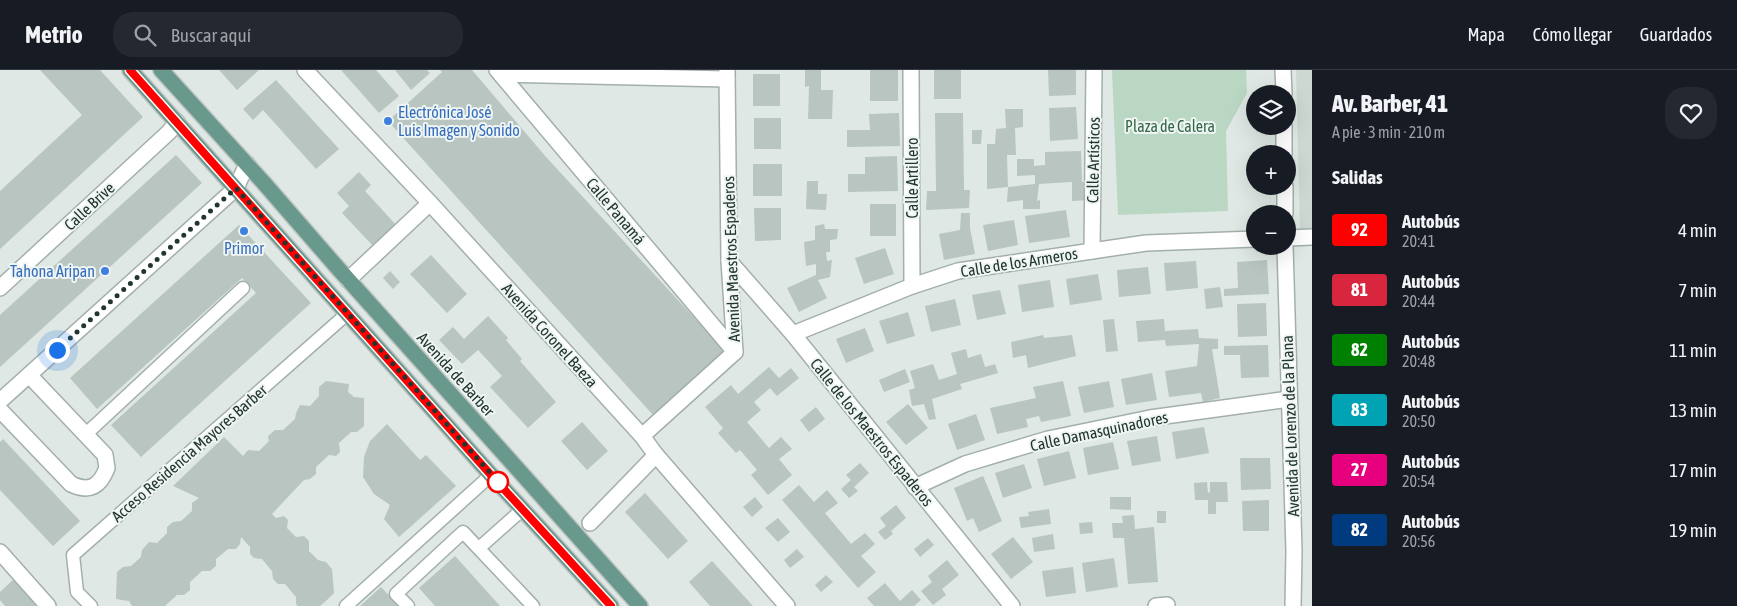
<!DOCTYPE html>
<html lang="es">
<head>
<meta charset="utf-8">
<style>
  :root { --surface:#171b24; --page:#242831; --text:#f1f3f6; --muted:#9ea1a6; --line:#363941 }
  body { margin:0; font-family:"Asap Condensed",sans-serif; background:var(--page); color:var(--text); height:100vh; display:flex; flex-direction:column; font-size:19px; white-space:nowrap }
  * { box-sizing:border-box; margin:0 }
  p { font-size:16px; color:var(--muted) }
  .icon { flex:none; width:28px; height:28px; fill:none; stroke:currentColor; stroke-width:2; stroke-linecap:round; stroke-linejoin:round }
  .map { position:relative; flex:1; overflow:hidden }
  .side { display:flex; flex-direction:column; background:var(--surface); width:425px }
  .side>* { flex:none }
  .badge { padding:0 10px; border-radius:4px; font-size:18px; line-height:32px }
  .fabs { position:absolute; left:1246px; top:15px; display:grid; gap:10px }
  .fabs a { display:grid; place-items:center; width:50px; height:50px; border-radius:50%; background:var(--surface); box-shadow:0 5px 20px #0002; font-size:25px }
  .you { position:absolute; width:25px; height:25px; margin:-12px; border:4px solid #fff; border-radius:50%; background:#1a73e8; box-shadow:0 0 0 8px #1a73e833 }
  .map>.badge { position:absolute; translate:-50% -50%; box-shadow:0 0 0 2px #fff }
  h2 { padding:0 20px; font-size:19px; line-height:45px }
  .round { display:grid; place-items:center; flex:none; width:52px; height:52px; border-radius:20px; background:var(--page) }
  .summary { display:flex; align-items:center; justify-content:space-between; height:85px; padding:0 20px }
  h1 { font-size:24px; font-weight:800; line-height:38px }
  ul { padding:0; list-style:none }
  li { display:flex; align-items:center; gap:15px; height:60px; padding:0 20px }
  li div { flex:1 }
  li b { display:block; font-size:19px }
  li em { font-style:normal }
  li .badge { min-width:55px; font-weight:700; text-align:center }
  header { display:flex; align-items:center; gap:30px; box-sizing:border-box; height:70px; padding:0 25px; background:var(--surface); border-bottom:1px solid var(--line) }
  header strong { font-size:24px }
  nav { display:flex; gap:28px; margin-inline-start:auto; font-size:18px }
  .search { width:350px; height:45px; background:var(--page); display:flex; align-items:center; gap:12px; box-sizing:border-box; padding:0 18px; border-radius:20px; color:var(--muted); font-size:19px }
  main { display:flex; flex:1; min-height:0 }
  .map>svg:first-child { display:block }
  .built { fill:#cdd8d3 }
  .green { fill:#bad7c3 }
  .building { fill:#b8c5c0 }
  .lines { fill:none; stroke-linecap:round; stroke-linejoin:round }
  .lane-casing { stroke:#a3afab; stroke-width:15 }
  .street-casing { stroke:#a3afab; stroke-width:18 }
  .primary-casing { stroke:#bdc3c1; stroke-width:18 }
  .lane { stroke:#fff; stroke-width:12 }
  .street { stroke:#fff; stroke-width:15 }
  .primary { stroke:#69988d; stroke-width:15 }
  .line-casing { stroke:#fff; stroke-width:11 }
  .line { stroke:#f00; stroke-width:8 }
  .walk { stroke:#223631; stroke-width:5; stroke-dasharray:0 9 }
  .shop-dot { fill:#3f7fe0; stroke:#eff5f2; stroke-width:2 }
  .stop-dot { fill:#fff; stroke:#f00; stroke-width:2.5 }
  .labels { text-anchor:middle; stroke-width:4; stroke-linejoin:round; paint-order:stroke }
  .shop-label { font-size:16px; fill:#366cbe; stroke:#eff5f2; text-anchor:start }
  .park-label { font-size:16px; fill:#326748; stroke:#eff5f2 }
  .street-label { font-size:16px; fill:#223631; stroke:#eff5f2 }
</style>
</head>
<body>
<header>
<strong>Metrio</strong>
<div class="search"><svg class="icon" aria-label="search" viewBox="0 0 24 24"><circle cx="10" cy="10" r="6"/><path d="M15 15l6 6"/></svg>Buscar aquí</div>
<nav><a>Mapa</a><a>Cómo llegar</a><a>Guardados</a></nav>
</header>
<main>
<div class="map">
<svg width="1312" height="536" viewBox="0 0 1312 536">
  <rect width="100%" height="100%" fill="#dfe8e4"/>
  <path class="built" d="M1296 0H1312V160H1300Z"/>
  <path class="green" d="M1112 0H1246L1247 23 1226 61 1228 141 1118 145Z"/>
  <g class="building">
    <path d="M40 0H100L143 47 0 179V121L82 45Z"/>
    <path d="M219 0H259L237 20Z"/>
    <path d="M341 0H376L399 26 379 43Z"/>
    <path d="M395 0H427L430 3 411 20Z"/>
    <path d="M440 0H472L546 87 725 281 653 345 388 51 442 2Z"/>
    <path d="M805 0H821V20H833L832 49H808L809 16 805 17Z"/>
    <rect x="870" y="0" width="28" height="31"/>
    <rect x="934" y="0" width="27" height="29"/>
    <path d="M1048 0H1076V25L1049 26Z"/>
    <rect x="753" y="4" width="27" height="32"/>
    <path d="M276 10 339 79 316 99 263 40 253 50 243 39Z"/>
    <path d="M1076 37 1078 69 1050 71 1049 38Z"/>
    <path d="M1005 39H1023V57L1015 58 1016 85H1007L1008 117 987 119V74H995L996 59 1006 58Z"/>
    <path d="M899 43 900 76 847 77V60H870L869 44Z"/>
    <path d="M935 43H963L964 120H970L969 138 926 140 927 121H936Z"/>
    <rect x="754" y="48" width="27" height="31"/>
    <path d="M972 60H982L981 74H972Z"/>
    <path d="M1081 81 1082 112H1090V130L1072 131V112L1039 114 1037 131 1040 130V139H1023V130L1007 132 1008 117 1035 114V105L1017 106V89H1034V96L1045 95V82Z"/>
    <path d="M176 85 202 113 0 297V245Z"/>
    <path d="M897 86 898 121 848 122V104H865V87Z"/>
    <rect x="753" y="94" width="29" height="32"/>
    <path d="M359 102 371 115 365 121 397 156 374 177 342 143 349 136 337 123Z"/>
    <path d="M807 111H818V124H827L826 140 806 139Z"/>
    <rect x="870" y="134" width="26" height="32"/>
    <path d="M754 138H781V170L755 171Z"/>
    <path d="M1066 140 1070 167 1029 173 1025 146Z"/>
    <path d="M961 143H970V158L975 184 944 190 939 164 960 160Z"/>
    <path d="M1014 150 1018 175 988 181 983 155Z"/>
    <path d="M824 154 825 159H838L837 169 830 170V182H826L827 191 832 190 830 207 818 210 827 228 799 242 787 218 816 205V194L806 196 804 172 815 170V156Z"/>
    <path d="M239 155 311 233 141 387 111 355 256 223 242 208 97 339 70 308Z"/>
    <path d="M885 178 894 204 864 214 855 188Z"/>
    <path d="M431 185 467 224 447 243 410 204Z"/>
    <path d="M1267 190 1269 224 1224 226V219L1238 218 1237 192Z"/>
    <path d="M1196 191 1198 218 1166 221 1164 193Z"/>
    <path d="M1148 197 1151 224 1119 227 1117 200Z"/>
    <path d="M390 201 400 212 393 219 383 208Z"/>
    <path d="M1098 204 1102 230 1070 235 1066 209Z"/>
    <path d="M1050 210 1054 237 1022 242 1018 215Z"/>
    <path d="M1220 217 1223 237 1206 239 1204 219Z"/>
    <path d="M1000 220 1006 244 977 250 972 225Z"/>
    <path d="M955 229 961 255 931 262 925 236Z"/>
    <path d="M1266 233 1267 266 1238 267 1237 234Z"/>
    <path d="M908 242 915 266 887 274 879 251Z"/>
    <path d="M488 246 508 268 506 270 522 289 520 291 556 332 528 358 490 317 502 306 478 280 462 294 439 270 453 257 464 269Z"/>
    <path d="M1114 249 1118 281 1106 282 1103 250Z"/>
    <path d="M1164 249 1165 261 1198 259 1199 268 1218 269V279H1212L1220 328 1203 332 1201 323 1169 327 1165 301 1197 296 1199 274 1166 276 1165 270 1138 272 1136 251Z"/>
    <path d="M865 258 874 281 846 293 836 269Z"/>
    <path d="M1043 265 1044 268 1072 265 1076 286 1028 298 1026 285 1013 288 1011 272Z"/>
    <path d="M1268 275 1269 307 1241 308 1240 285H1224V276Z"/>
    <path d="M966 279 968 288 981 284 985 297 995 294 998 303 960 314 962 319 932 329 936 349 929 350 924 334 912 336 909 320 915 318 910 301 933 294 939 310 957 304 951 283Z"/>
    <path d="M769 297 779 308 791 298 799 308 777 326 770 318 754 332 761 340 747 352 769 378 781 367 792 379 779 389 792 405 768 425 751 405 757 400 740 380 736 383 718 363 723 358 705 337 731 315 738 324Z"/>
    <path d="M905 299 910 312 884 322 879 310Z"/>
    <path d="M1152 303 1157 330 1126 335 1121 309Z"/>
    <path d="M326 311 349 314 348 322 354 327 364 328V356L357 362H351L339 373 340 382 336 386 329 385 316 397V404L310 409 304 410 272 444 276 448 284 446 288 450 287 458 296 467 304 466 309 471V481L318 490 326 492 332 499 334 523 327 530 320 536H298L296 534V527L285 514H278L273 509 272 501 262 489 254 488 250 484V477L241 467 240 474 236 479H228L216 489V496L210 501H202L190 512V520L184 525H177L165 536H132L129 531 116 529 117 502 123 497 131 496 141 487 142 480 149 472 157 473 167 463V457L173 452 181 451 192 441V433L199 428 173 416 224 367 243 386 248 380 259 381 269 371 268 366 275 360H283L295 349 296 343 300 335 310 336 319 326V317Z"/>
    <path d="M1063 311 1071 346 1041 352 1039 346 1026 349 1028 357 997 364 990 338 1036 328 1033 317Z"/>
    <path d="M1109 311 1114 337 1084 343 1078 317Z"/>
    <path d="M908 334 928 358 906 375 886 352Z"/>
    <path d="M816 337 825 349 809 362 800 350Z"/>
    <path d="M976 344 985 370 957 380 948 354Z"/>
    <path d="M582 352 608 381 587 400 561 371Z"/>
    <path d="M387 354 420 390 426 385 456 416 399 467 384 449 390 435 374 424 363 407 364 387 370 371Z"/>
    <path d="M1204 357 1209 383 1176 389 1172 362Z"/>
    <path d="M1157 366 1161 391 1132 396 1127 371Z"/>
    <path d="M3 369 80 451 53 476 0 420V372Z"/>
    <path d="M1113 372 1119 399 1088 405 1083 378Z"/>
    <path d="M1069 381 1076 408 1044 416 1037 389Z"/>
    <path d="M1240 388H1270L1271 419 1241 420Z"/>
    <path d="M860 393 869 403 854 417 858 421 849 428 841 419 851 410 846 405Z"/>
    <path d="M1024 394 1032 418 1003 428 995 403Z"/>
    <path d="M983 406 1002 451 979 462 973 448 967 451 954 418Z"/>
    <path d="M1207 412 1208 423 1210 422V412H1227L1228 432H1216V444H1208V430H1195L1194 413Z"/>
    <path d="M799 415 814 432 827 420 838 433 825 443 851 474 865 463 875 474 861 486 876 502 858 518 782 430Z"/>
    <path d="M645 423 688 471 668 489 625 442Z"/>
    <path d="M755 427 763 437 752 447 743 437Z"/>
    <path d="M1110 427H1131V440L1110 439Z"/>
    <path d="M1269 430V461H1243L1242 431Z"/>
    <path d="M896 435 906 448 891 461 893 464 885 470 878 462 886 456 880 448Z"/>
    <path d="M1049 439 1051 454 1021 458 1019 447 1029 446 1028 442Z"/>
    <rect x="1157" y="441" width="9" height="12"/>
    <path d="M1134 445 1135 459 1154 457 1158 512 1128 514 1124 468H1113L1112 453H1123L1122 446Z"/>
    <path d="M778 448 790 462 778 472 765 458Z"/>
    <path d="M1092 452 1093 463 1080 464 1079 453Z"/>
    <path d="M1053 464 1055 479 1034 482 1032 468Z"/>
    <path d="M1013 467 1033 492 1011 509 991 484Z"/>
    <path d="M928 468 934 475 920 487 914 479Z"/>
    <path d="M797 479 804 487 790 498 784 490Z"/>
    <path d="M455 486 500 536H435L419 518Z"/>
    <path d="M1114 488 1118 517 1086 522 1082 493Z"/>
    <path d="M947 490 959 505 942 519 946 525 933 535 921 521 932 512 928 506Z"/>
    <path d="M712 491 753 536H710L689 512Z"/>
    <path d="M1073 497 1076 523 1046 527 1042 501Z"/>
    <path d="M826 505 833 512 821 522 815 515Z"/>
    <path d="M14 509 39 536H5L0 530V522Z"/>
    <path d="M885 513 900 531 912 520 921 530 914 536H874L867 528Z"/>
    <path d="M381 517 399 536H360Z"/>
  </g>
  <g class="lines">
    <g class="lane-casing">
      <g id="lane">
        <path d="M86 364 243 218"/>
        <path d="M479 478 523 439"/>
        <path d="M91 536 77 522 73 485 348 243"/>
        <path d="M346 536 491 405"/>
        <path d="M408 536 396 524 463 462 533 536"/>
      </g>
    </g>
    <g class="street-casing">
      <g id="street">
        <path d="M305 0 430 133 642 366 656 385 787 536"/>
        <path d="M497 0 735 282"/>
        <path d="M911 0 912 216"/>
        <path d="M1283 0 1284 24"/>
        <path d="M501 4 727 9"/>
        <path d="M1284 56V84"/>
        <path d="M1285 116V144"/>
        <path d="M1288 168 1312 167"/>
        <path d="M1285 176 1294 481 1293 536"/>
        <path d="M1092 181 1094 0"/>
        <path d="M729 191 793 264 1012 536"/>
        <path d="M348 210 430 133"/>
        <path d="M0 218 169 62 177 52"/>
        <path d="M793 264 912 216 958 201 1146 173 1255 169"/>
        <path d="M0 331 236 118 247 94"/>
        <path d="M0 340 71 414C90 423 100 416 107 398L105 385 29 305"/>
        <path d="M642 366 735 282 729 191 727 0"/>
        <path d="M915 417 965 394 1048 369 1150 348 1289 329"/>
        <path d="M590 453 656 385"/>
        <path d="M0 482 48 536"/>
        <path d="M1156 536 1167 535"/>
      </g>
    </g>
    <g class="primary-casing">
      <g id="primary">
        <path d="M130 0 491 405 611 536"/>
        <path d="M161 0 263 112 336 196 640 536"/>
      </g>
    </g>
    <use href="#lane" class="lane"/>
    <use href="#street" class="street"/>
    <use href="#primary" class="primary"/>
  </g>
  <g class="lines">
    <g class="line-casing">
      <path id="line" d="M130 0 491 405 611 536"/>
    </g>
    <use href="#line" class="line"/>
    <path class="walk" d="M57 280 236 118 502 416 498 412"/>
  </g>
  <g class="shop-dot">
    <circle cx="388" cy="51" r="5"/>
    <circle cx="244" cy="161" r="5"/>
    <circle cx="105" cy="201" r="5"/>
  </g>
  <circle class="stop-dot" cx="498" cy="412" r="10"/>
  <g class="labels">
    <g class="shop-label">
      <text x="398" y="48">Electrónica José<tspan x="398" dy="18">Luis Imagen y Sonido</tspan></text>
      <text x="244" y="184" text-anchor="middle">Primor</text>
      <text x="95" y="207" text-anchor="end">Tahona Aripan</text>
    </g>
    <g class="park-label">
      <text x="1170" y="62">Plaza de Calera</text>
    </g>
    <g class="street-label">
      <text transform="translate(1093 90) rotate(-89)" y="6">Calle Artísticos</text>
      <text transform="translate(912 108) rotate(-90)" y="6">Calle Artillero</text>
      <text transform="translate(89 136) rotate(-43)" y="6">Calle Brive</text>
      <text transform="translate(616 141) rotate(50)" y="6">Calle Panamá</text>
      <text transform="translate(731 189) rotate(-92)" y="6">Avenida Maestros Espaderos</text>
      <text transform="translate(1019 192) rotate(-9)" y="6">Calle de los Armeros</text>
      <text transform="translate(550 265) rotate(48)" y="6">Avenida Coronel Baeza</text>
      <text transform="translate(456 304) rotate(48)" y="6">Avenida de Barber</text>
      <text transform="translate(1290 356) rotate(-92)" y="6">Avenida de Lorenzo de la Plana</text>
      <text transform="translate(1099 361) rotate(-12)" y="6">Calle Damasquinadores</text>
      <text transform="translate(872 362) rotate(51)" y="6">Calle de los Maestros Espaderos</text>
      <text transform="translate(189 383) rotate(-41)" y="6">Acceso Residencia Mayores Barber</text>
    </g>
  </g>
</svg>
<div class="fabs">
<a><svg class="icon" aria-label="layers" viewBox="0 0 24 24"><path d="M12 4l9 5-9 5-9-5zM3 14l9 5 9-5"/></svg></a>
<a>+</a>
<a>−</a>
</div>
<div class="you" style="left:57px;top:280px"></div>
</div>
<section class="side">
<div class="summary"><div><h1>Av. Barber, 41</h1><p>A pie · 3 min · 210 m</p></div><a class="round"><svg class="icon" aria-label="heart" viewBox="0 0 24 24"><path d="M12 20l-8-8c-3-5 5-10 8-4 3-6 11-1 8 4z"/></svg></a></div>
<h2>Salidas</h2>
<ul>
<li><span class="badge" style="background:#f00;color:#fff">92</span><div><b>Autobús</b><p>20:41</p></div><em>4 min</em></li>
<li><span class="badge" style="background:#d7263d;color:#fff">81</span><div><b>Autobús</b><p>20:44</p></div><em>7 min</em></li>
<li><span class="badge" style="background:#008001;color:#fff">82</span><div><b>Autobús</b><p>20:48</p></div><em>11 min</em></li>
<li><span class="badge" style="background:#00a3b4;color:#fff">83</span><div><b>Autobús</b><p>20:50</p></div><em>13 min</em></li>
<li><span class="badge" style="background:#e6007e;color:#fff">27</span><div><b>Autobús</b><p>20:54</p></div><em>17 min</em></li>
<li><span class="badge" style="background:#003b80;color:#fff">82</span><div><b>Autobús</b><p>20:56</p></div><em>19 min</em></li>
</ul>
</section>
</main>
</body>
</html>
